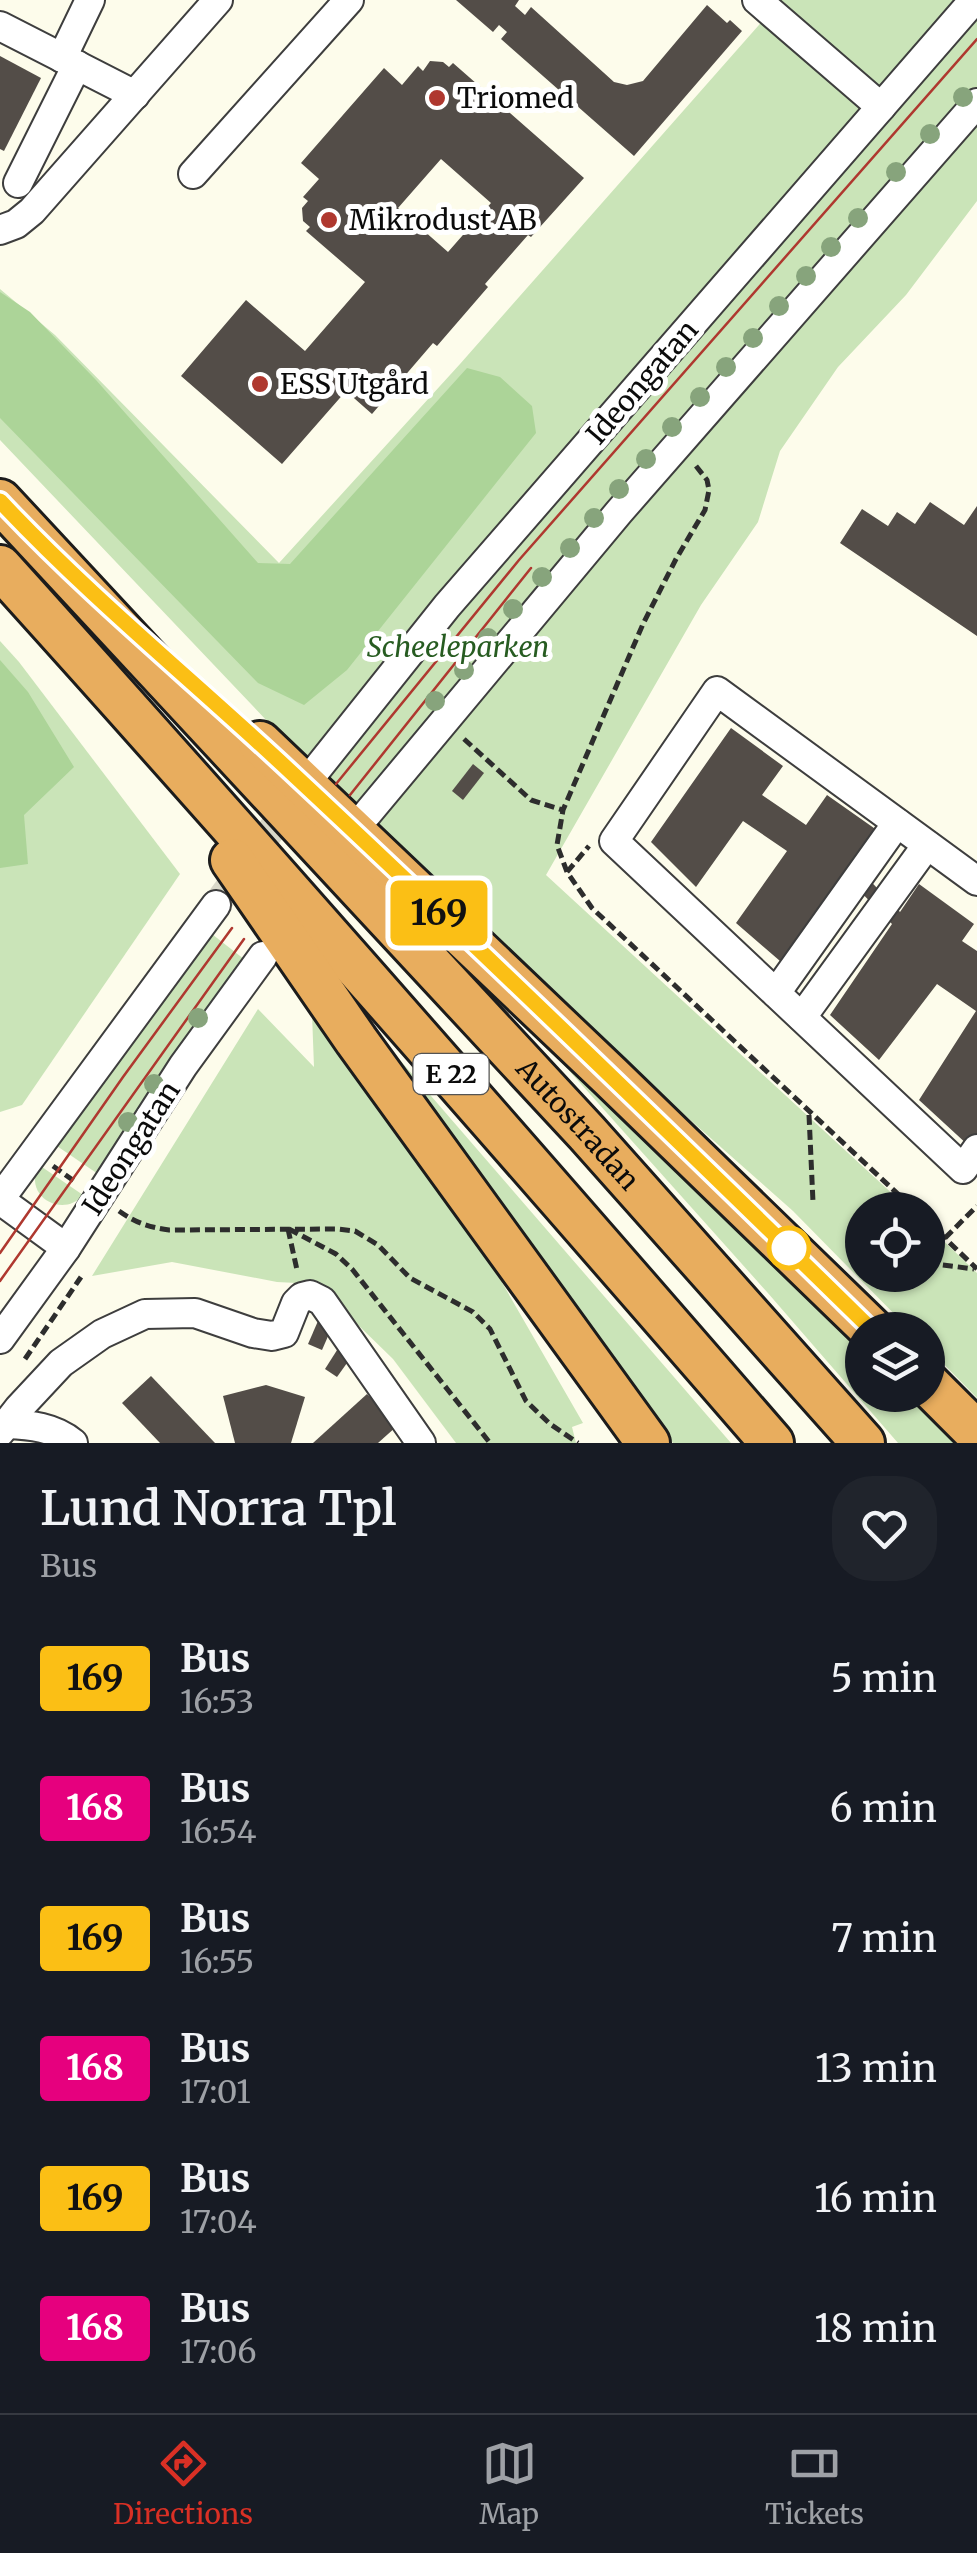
<!DOCTYPE html>
<html lang="en">
<head>
<meta charset="utf-8">
<style>
  :root { --surface:#171b24; --page:#20242c; --text:#f1f3f6; --muted:#9ea1a6; --line:#363941; --accent:#d93025 }
  body { margin:0; font-family:Merriweather,serif; background:var(--page); color:var(--text); height:100vh; display:flex; flex-direction:column; font-size:38px; white-space:nowrap }
  * { box-sizing:border-box; margin:0 }
  p { font-size:32px; color:var(--muted) }
  .icon { flex:none; width:55px; height:55px; fill:none; stroke:currentColor; stroke-width:2; stroke-linecap:round; stroke-linejoin:round }
  .map { position:relative; height:1443px; overflow:hidden }
  .panel { display:flex; flex-direction:column; background:var(--surface); flex:1 }
  .panel>* { flex:none }
  .badge { padding:0 20px; border-radius:8px; font-size:35px; line-height:65px }
  .controls { position:absolute; left:845px; top:1192px; display:grid; gap:20px }
  .controls a { display:grid; place-items:center; width:100px; height:100px; border-radius:50%; background:var(--surface); box-shadow:0 2px 8px #0004; font-size:50px }
  .map>.badge { position:absolute; translate:-50% -50%; box-shadow:0 0 0 5px #fff }
  .round { display:grid; place-items:center; flex:none; width:105px; height:105px; border-radius:40px; background:var(--page) }
  .head { display:flex; align-items:center; justify-content:space-between; height:170px; padding:0 40px }
  h1 { font-size:48px; font-weight:600; line-height:75px }
  ul { padding:0; list-style:none }
  li { display:flex; align-items:center; gap:30px; height:130px; padding:0 40px }
  li div { flex:1 }
  li b { display:block; font-size:38px }
  li em { font-style:normal }
  li .badge { min-width:110px; font-weight:700; text-align:center }
  .tab-bar { display:flex; justify-content:space-around; align-items:center; height:140px; border-top:2px solid var(--line); background:var(--surface); font-size:28px; color:var(--muted) }
  .tab-bar a { display:grid; justify-items:center; gap:5px }
  .tab-bar .selected { color:var(--accent) }
  .map>svg:first-child { display:block }
  .green { fill:#cae4b8 }
  .forest { fill:#acd498 }
  .building { fill:#534d48; fill-rule:evenodd }
  .lines { fill:none; stroke-linecap:round; stroke-linejoin:round }
  .minor-tunnel { stroke:#d9d8c9; stroke-width:28; stroke-dasharray:28 14; stroke-linecap:butt }
  .minor-casing { stroke:#3e3e3e; stroke-width:32 }
  .highway-casing { stroke:#1c1c1c; stroke-width:48 }
  .path { stroke:#2d2d2d; stroke-width:5; stroke-dasharray:10 5; stroke-linecap:butt }
  .minor { stroke:#fff; stroke-width:28 }
  .highway { stroke:#e8ad5e; stroke-width:42 }
  .tram { stroke:#af382f; stroke-width:2.5 }
  .tree { fill:#87a47c }
  .line-casing { stroke:#fff; stroke-width:22 }
  .line { stroke:#fbbf15; stroke-width:15 }
  .poi-dot { fill:#af382f; stroke:#fff; stroke-width:4 }
  .stop-dot { fill:#fff; stroke:#fbbf15; stroke-width:5 }
  .labels { text-anchor:middle; stroke-width:10; stroke-linejoin:round; paint-order:stroke }
  .shield { fill:#fff; stroke:#545454; stroke-width:2.5 }
  .shield-label { font-size:25px; font-weight:bold; fill:#0b0b0b }
  .poi-label { font-size:28px; fill:#0b0b0b; stroke:#fff; text-anchor:start }
  .street-label { font-size:28px; fill:#0b0b0b; stroke:#fff }
  .park-label { font-size:28px; font-style:italic; fill:#275c21; stroke:#fff }
</style>
</head>
<body>
<div class="map">
<svg width="977" height="1443" viewBox="0 0 977 1443">
  <rect width="100%" height="100%" fill="#fdfceb"/>
  <g class="green">
    <path d="M781 0H977V201L906 295 838 367 780 451 758 522 701 605 546 875 910 1210H862V1275H928V1226L977 1273V1398L928 1348V1330H910L793 1211 680 1111 542 994 308 764 0 440V289L55 335 279 563 460 364Z"/>
    <path d="M0 641 19 662 180 874 22 1105 0 1112Z"/>
    <path d="M208 931 249 963 98 1174 54 1144Z"/>
    <path d="M323 971 731 1443H673L606 1348Z"/>
    <path d="M258 1009 314 1067 312 1014 394 1119 500 1279 583 1423 572 1427 576 1443H456L393 1359 316 1284 277 1282 172 1262 92 1276Z"/>
    <path d="M539 1037 862 1341V1395H917L965 1443H898L767 1292Z"/>
    <path d="M39 1165 83 1195C63 1219 22 1196 39 1165Z"/>
  </g>
  <g class="forest">
    <path d="M0 292 30 312 96 380 258 563 290 564 467 368 500 377 532 406 536 433 347 670 304 705 258 683 0 418Z"/>
    <path d="M0 660 28 692 74 767 24 815 28 864 0 868Z"/>
  </g>
  <g class="building">
    <path d="M456 0H519L515 6 525 15 531 7 614 82 627 85 643 81 707 5 727 23 730 20 742 31 634 156 501 39 507 32 499 25 493 32Z"/>
    <path d="M0 56 41 78 4 151 0 149Z"/>
    <path d="M430 61 443 62 449 67 453 63 584 178 531 237 528 235 485 284 488 287 437 346 433 343 372 414 346 391 282 464 181 376 246 300 305 351 365 282 306 231 310 227 303 221 302 208 308 201 303 197 319 179 301 163 384 68 402 85 418 66 423 71ZM441 159 491 203 448 252 398 208Z"/>
    <path d="M930 502 964 525 977 506V636L840 543 862 509 888 526 897 512 915 524Z"/>
    <path d="M731 728 783 766 762 795 806 825 827 795 881 833 857 867 900 912 919 884 974 924 962 941 977 951V1134L969 1146 919 1100 976 1011 937 984 879 1060 830 1015 892 924 848 879 787 967 736 923 787 851 743 821 696 887 651 842Z"/>
    <path d="M473 764 484 773 463 800 452 791Z"/>
    <path d="M318 1321 332 1327 322 1350 308 1344Z"/>
    <path d="M339 1347 352 1356 337 1377 325 1369Z"/>
    <path d="M151 1376 215 1443H160L122 1403Z"/>
    <path d="M266 1385 305 1397 291 1443H235L223 1396Z"/>
    <path d="M367 1394 397 1426 378 1443H313Z"/>
  </g>
  <g class="lines">
    <path class="minor-tunnel" d="M216 905 295 798"/>
    <g class="minor-casing">
      <g id="minor">
        <path d="M757 0 881 107"/>
        <path d="M0 26 135 95"/>
        <path d="M62 58 90 0"/>
        <path d="M193 174 349 0"/>
        <path d="M18 183 77 65"/>
        <path d="M0 230 16 224 32 211 218 0"/>
        <path d="M317 769 447 606 974 0"/>
        <path d="M367 814 619 512 977 103"/>
        <path d="M977 881 717 691 614 841 963 1169 977 1149"/>
        <path d="M776 993 897 823"/>
        <path d="M802 1017 927 845"/>
        <path d="M0 1199 216 905"/>
        <path d="M0 1200 66 1248"/>
        <path d="M0 1339 66 1248 183 1066 263 956"/>
        <path d="M7 1424C30 1425 54 1427 73 1443"/>
        <path d="M0 1432 19 1408 61 1363 102 1334 145 1314 195 1313 253 1333 272 1336 284 1333 296 1303 302 1297 310 1295 322 1301 421 1443"/>
      </g>
    </g>
    <g class="highway-casing">
      <g id="highway">
        <path id="s1" d="M0 501 587 1133 863 1443"/>
        <path d="M0 567C261 856 517 1149 772 1443"/>
        <path d="M260 743 610 1076 872 1330"/>
        <path d="M232 860 356 1040 648 1443"/>
        <path d="M928 1384 977 1433"/>
      </g>
    </g>
    <g class="path">
      <path d="M696 466 707 480 709 490 705 510 676 559 643 624 563 810 557 845 567 872 592 908 915 1210"/>
      <path d="M464 739 531 800 563 810"/>
      <path d="M567 872 589 846"/>
      <path d="M809 1115 813 1202"/>
      <path d="M53 1166 77 1183"/>
      <path d="M119 1211C136 1223 149 1227 169 1230L337 1229 355 1231 378 1245 410 1278 473 1312 490 1329 526 1401 550 1424 578 1443"/>
      <path d="M928 1222 977 1269"/>
      <path d="M288 1229 297 1270"/>
      <path d="M289 1229 336 1254 352 1269 490 1443"/>
      <path d="M945 1238 977 1206"/>
      <path d="M928 1263 974 1269"/>
      <path d="M25 1359 81 1277"/>
    </g>
    <use href="#minor" class="minor"/>
    <use href="#highway" class="highway"/>
    <g class="tram">
      <path d="M336 784 519 560 977 39"/>
      <path d="M350 795 531 568"/>
      <path d="M0 1253 123 1077 232 928"/>
      <path d="M0 1281 244 939"/>
    </g>
  </g>
  <g class="tree">
    <circle cx="963" cy="97" r="10"/>
    <circle cx="930" cy="134" r="10"/>
    <circle cx="896" cy="172" r="10"/>
    <circle cx="858" cy="218" r="10"/>
    <circle cx="831" cy="247" r="10"/>
    <circle cx="806" cy="276" r="10"/>
    <circle cx="779" cy="306" r="10"/>
    <circle cx="753" cy="338" r="10"/>
    <circle cx="726" cy="367" r="10"/>
    <circle cx="700" cy="397" r="10"/>
    <circle cx="672" cy="427" r="10"/>
    <circle cx="646" cy="459" r="10"/>
    <circle cx="619" cy="489" r="10"/>
    <circle cx="594" cy="518" r="10"/>
    <circle cx="570" cy="548" r="10"/>
    <circle cx="542" cy="577" r="10"/>
    <circle cx="513" cy="609" r="10"/>
    <circle cx="488" cy="638" r="10"/>
    <circle cx="464" cy="670" r="10"/>
    <circle cx="435" cy="701" r="10"/>
    <circle cx="198" cy="1018" r="10"/>
    <circle cx="154" cy="1084" r="10"/>
    <circle cx="128" cy="1122" r="10"/>
  </g>
  <g class="lines">
    <g class="line-casing">
      <path id="line" d="M0 501C92 599 196 683 294 775 489 957 681 1143 872 1330"/>
    </g>
    <use href="#line" class="line"/>
  </g>
  <g class="poi-dot">
    <circle cx="437" cy="98" r="10"/>
    <circle cx="329" cy="220" r="10"/>
    <circle cx="260" cy="384" r="10"/>
  </g>
  <circle class="stop-dot" cx="789" cy="1248" r="20"/>
  <g class="labels">
    <rect class="shield" x="413.5" y="1054" width="75" height="40" rx="8"/>
    <g class="shield-label">
      <text x="451" y="1083">E 22</text>
    </g>
    <g class="poi-label">
      <text x="457" y="108">Triomed</text>
      <text x="349" y="230">Mikrodust AB</text>
      <text x="280" y="394">ESS Utgård</text>
    </g>
    <g class="street-label">
      <text transform="translate(642 382) rotate(-49)" y="10">Ideongatan</text>
      <text dy="10" stroke="none"><textPath href="#s1" startOffset="850">Autostradan</textPath></text>
      <text transform="translate(131 1148) rotate(-57)" y="10">Ideongatan</text>
    </g>
    <g class="park-label">
      <text x="458" y="657">Scheeleparken</text>
    </g>
  </g>
</svg>
<div class="controls">
<a><svg class="icon" aria-label="locate" viewBox="0 0 24 24"><circle cx="12" cy="12" r="6"/><path d="M12 2v4M12 18v4M2 12h4M18 12h4"/></svg></a>
<a><svg class="icon" aria-label="layers" viewBox="0 0 24 24"><path d="M12 4l9 5-9 5-9-5zM3 14l9 5 9-5"/></svg></a>
</div>
<b class="badge" style="left:439px;top:913px;background:#fbbf15;color:#111">169</b>
</div>
<section class="panel">
<div class="head"><div><h1>Lund Norra Tpl</h1><p>Bus</p></div><a class="round"><svg class="icon" aria-label="heart" viewBox="0 0 24 24"><path d="M12 20l-8-8c-3-5 5-10 8-4 3-6 11-1 8 4z"/></svg></a></div>
<ul>
<li><span class="badge" style="background:#fbbf15;color:#111">169</span><div><b>Bus</b><p>16:53</p></div><em>5 min</em></li>
<li><span class="badge" style="background:#e6007e;color:#fff">168</span><div><b>Bus</b><p>16:54</p></div><em>6 min</em></li>
<li><span class="badge" style="background:#fbbf15;color:#111">169</span><div><b>Bus</b><p>16:55</p></div><em>7 min</em></li>
<li><span class="badge" style="background:#e6007e;color:#fff">168</span><div><b>Bus</b><p>17:01</p></div><em>13 min</em></li>
<li><span class="badge" style="background:#fbbf15;color:#111">169</span><div><b>Bus</b><p>17:04</p></div><em>16 min</em></li>
<li><span class="badge" style="background:#e6007e;color:#fff">168</span><div><b>Bus</b><p>17:06</p></div><em>18 min</em></li>
</ul>
</section>
<nav class="tab-bar">
<a class="selected"><svg class="icon" aria-label="directions" viewBox="0 0 24 24"><path d="M12 3l9 9-9 9-9-9zM9 14v-3h6M13 9l2 2-2 2"/></svg>Directions</a>
<a><svg class="icon" aria-label="map" viewBox="0 0 24 24"><path d="M3 6l6-2 6 2 6-2v14l-6 2-6-2-6 2zM9 4v14M15 6v14"/></svg>Map</a>
<a><svg class="icon" aria-label="tickets" viewBox="0 0 24 24"><path d="M3 7h18v10H3zM15 7v10"/></svg>Tickets</a>
</nav>
</body>
</html>
